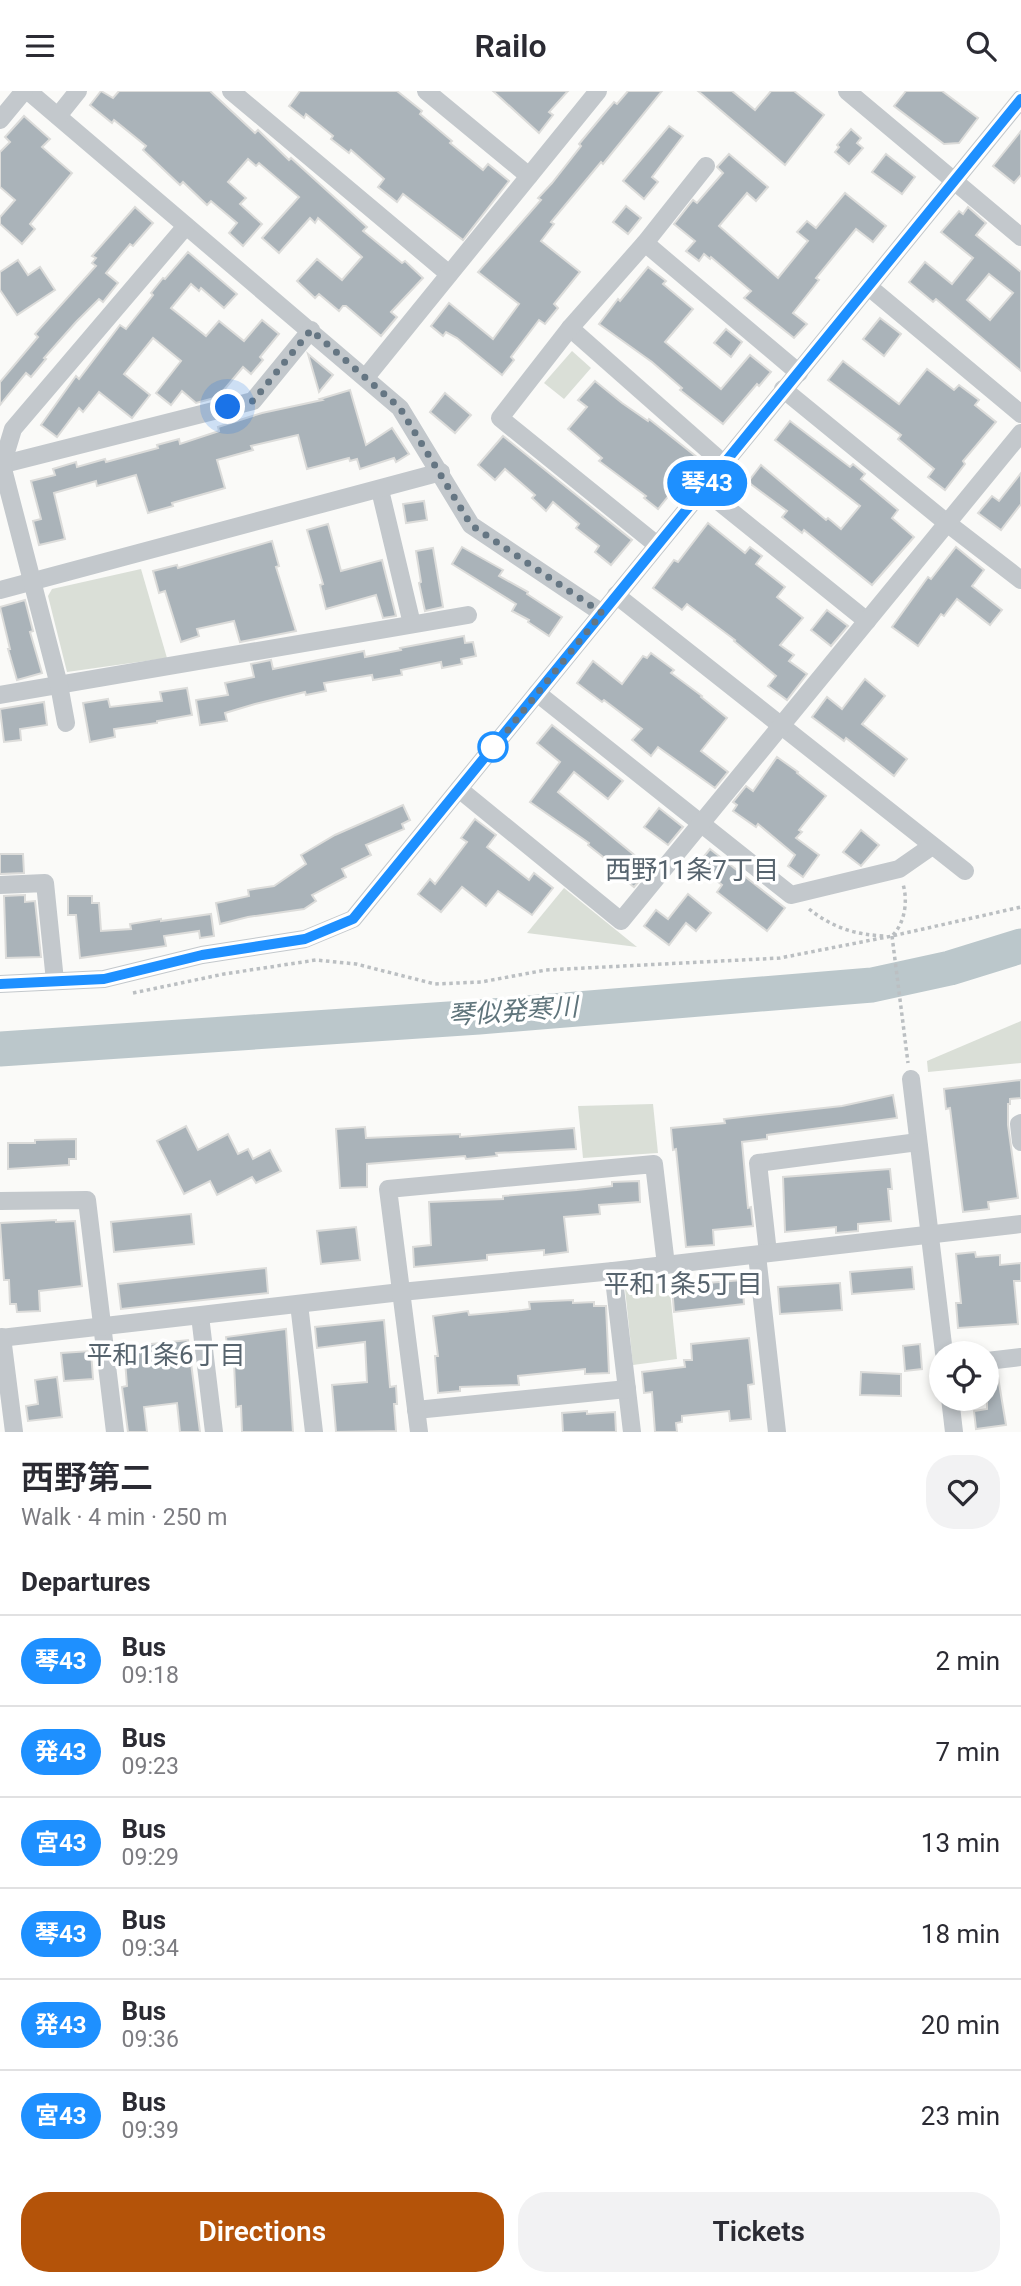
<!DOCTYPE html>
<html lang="en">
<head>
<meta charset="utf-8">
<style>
  :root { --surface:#fff; --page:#f2f2f3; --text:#2b2b33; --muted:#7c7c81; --line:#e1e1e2; --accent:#b45309 }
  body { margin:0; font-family:Roboto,"Noto Sans JP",sans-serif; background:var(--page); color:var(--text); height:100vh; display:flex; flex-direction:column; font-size:26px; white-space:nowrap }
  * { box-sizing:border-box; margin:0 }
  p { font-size:23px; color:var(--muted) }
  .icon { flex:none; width:38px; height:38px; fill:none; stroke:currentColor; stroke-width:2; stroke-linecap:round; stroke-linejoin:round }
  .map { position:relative; height:1341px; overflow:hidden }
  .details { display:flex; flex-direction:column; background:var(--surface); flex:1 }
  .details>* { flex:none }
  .badge { padding:0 14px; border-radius:23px; font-size:24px; line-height:46px }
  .fabs { position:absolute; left:929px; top:1250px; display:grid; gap:14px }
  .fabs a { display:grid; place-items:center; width:70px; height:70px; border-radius:50%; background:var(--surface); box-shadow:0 4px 10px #0003; font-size:35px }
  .you { position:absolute; width:35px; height:35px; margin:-18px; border:5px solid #fff; border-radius:50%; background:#1a73e8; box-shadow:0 0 0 10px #1a73e833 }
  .map>.badge { position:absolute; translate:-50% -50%; box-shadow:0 0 0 4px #fff }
  h2 { padding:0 21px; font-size:26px; line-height:63px }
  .round { display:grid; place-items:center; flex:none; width:74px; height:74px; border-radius:28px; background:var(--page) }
  .head { display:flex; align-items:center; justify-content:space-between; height:119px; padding:0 21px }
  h1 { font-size:33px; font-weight:600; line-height:52px }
  .primary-button { display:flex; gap:14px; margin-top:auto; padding:14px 21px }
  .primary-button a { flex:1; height:80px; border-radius:28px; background:var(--accent); color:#fff; font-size:28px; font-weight:600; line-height:80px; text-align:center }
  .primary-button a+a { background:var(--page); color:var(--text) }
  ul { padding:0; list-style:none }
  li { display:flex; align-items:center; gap:21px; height:91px; padding:0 21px; border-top:2px solid var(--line) }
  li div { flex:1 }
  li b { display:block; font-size:26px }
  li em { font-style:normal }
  li .badge { min-width:77px; font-weight:700; text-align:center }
  header { display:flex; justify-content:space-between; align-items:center; height:91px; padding:0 21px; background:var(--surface); font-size:32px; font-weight:600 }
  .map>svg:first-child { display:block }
  .green { fill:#dadfd7 }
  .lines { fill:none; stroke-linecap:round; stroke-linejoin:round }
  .river { stroke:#bbc7cb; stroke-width:35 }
  .building { fill:#aab3b9; stroke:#dcdcda; stroke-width:2; fill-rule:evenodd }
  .path { stroke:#bbbfc2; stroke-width:3.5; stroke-dasharray:3.5 3.5; stroke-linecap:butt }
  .street { stroke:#c3c8cc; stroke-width:18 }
  .line-casing { stroke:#fff; stroke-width:16 }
  .line { stroke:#1e90ff; stroke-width:10 }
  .walk { stroke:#657683; stroke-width:7; stroke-dasharray:0 12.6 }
  .stop-dot { fill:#fff; stroke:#1e90ff; stroke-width:3.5 }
  .labels { text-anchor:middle; stroke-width:7; stroke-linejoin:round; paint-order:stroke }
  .neighbourhood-label { font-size:26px; fill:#57646e; stroke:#fff }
  .water-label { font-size:26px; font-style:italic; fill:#60757c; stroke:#fff }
</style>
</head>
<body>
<header><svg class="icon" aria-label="menu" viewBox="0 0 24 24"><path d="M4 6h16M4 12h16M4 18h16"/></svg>Railo<svg class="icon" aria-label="search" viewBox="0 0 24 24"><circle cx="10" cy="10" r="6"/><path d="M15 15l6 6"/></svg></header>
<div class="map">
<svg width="1021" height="1341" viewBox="0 0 1021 1341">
  <rect width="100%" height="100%" fill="#fafaf8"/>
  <g class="green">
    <path d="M572 260 591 277 564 308 544 292Z"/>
    <path d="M141 478 167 567 67 581 48 505 52 498Z"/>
    <path d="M564 797 637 856 527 842Z"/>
    <path d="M1021 930V972L928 981 927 970Z"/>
    <path d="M653 1013 658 1062 583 1067 578 1015Z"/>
    <path d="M669 1191 677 1268 633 1274 625 1198Z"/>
  </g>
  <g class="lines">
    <path class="river" d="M0 958 479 926 872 894 950 877 1021 855"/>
  </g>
  <g class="building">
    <path d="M101 0 113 7 119 0H210L255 42 258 39 289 69 291 67 367 136 363 140 402 172 405 170 423 187 391 221 397 226 381 245 346 215H343L339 220 319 203 315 207 297 190 317 168 342 189 362 166 318 127 315 132 310 127 279 162 262 147 299 106 259 72 256 75 248 68 228 91 246 107 240 113 262 133 243 155 229 142 237 132 211 110 207 114 183 91 180 94 143 59 146 55 114 29 112 32 90 14Z"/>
    <path d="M300 0H397L422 20 420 23 452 50 450 52 483 79 488 73 509 90 463 149 403 103 397 111 378 96 384 88 351 59 349 62 331 48 333 45 306 23 304 27 289 15Z"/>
    <path d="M493 0H568L549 21 553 24 539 42Z"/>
    <path d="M628 0H662L603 73 601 71 551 131 554 133 541 150 580 181 554 213 558 217 545 233 539 229 511 266 514 269 502 284 457 247 446 241 443 245 431 235 449 212 493 248 519 213 478 181 541 109 538 107 552 92 581 55 579 53 603 24 614 11 617 13Z"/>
    <path d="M698 0H732L755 19 771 0H794L824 24 785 74Z"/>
    <path d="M906 0H942L978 27 959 52 944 53 894 15Z"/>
    <path d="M24 25 50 48 42 56 72 82 30 133 35 138 22 153 0 133V126L15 109 0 96V61L10 51 5 46Z"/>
    <path d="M669 35 683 45 652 86 658 91 644 108 623 90Z"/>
    <path d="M851 38 861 47 857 52 863 57 849 73 835 61 839 56 837 54Z"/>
    <path d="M1021 40V84L1014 92 993 75Z"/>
    <path d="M729 63 768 96 756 110 747 102 719 135 778 187 808 150 797 141 807 130 816 137 845 102 886 135 873 151 856 138 816 187 819 189 793 222 807 233 794 247 744 207 751 200 711 166 710 168 704 163 699 170 686 160 695 150 674 133 693 109 697 112 723 82 717 76Z"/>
    <path d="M886 63 915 86 902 103 872 81Z"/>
    <path d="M626 115 641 127 628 143 613 131Z"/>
    <path d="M135 116 153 132 133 155 130 153 106 182 118 192 103 211 99 208 76 231 44 267 46 268 31 286 26 282 0 314V291L38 246 35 243 96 175 92 172 96 167 92 165Z"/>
    <path d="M968 116 986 132 976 144 1021 181V280L936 208 933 211 909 191 925 171 952 193 973 167 941 141 959 120 963 123ZM989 183 1013 202 990 229 967 209Z"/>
    <path d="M188 161 237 203 224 217 201 197 199 200 191 193 171 217 206 245 219 230 244 250 262 229 279 243 260 266 263 269 251 283 243 276 218 306 196 312 182 300 171 314 156 302 181 270 153 247 124 283 150 304 132 327 99 301 83 321 79 317 57 346 41 334 76 285 79 288 120 234 126 238 153 204 151 202 163 187 165 188Z"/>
    <path d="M18 169 28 184 40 176 55 199 17 224 0 199V181Z"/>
    <path d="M648 176 666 190 663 193 693 218 665 251 721 298 750 264 771 281 759 295 757 293 723 333 680 299 682 297 652 271 599 233 618 208 620 210Z"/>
    <path d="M880 227 901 243 884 265 863 248Z"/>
    <path d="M726 238 742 251 731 266 714 252Z"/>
    <path d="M308 263 333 284 319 301Z"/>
    <path d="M843 270 899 313 927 278 954 299 959 294 979 309 975 314 996 331 963 370 965 373 945 399 928 386 934 378 898 348 901 344 828 289Z"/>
    <path d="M595 290 622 312 648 330 649 328 698 367 668 401 670 403 658 418 644 407 646 405 599 370 602 367 568 338 587 316 578 309Z"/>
    <path d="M350 299 366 354 392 337 409 363 396 371 394 367 360 378 357 368 350 370 349 367 307 378 298 344 251 355 253 359 217 369 225 397 172 412 173 415 148 422 136 384 97 395 96 390 54 402 65 448 39 454 33 430 41 428 31 390 55 384 53 378 76 371 77 376 105 368 106 371 158 357 157 354 179 348 180 353 219 340 218 336 262 322 322 309 320 308Z"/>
    <path d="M445 302 471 324 455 342 430 321Z"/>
    <path d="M790 330 850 376 853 373 865 383 861 388 898 419 892 427 914 446 872 494 804 439 802 442 782 426 787 420 748 391 761 374 826 429 828 427 841 438 860 415 775 349Z"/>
    <path d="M503 345 632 449 611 474 595 461 599 455 576 437 579 433 553 411 546 420 532 407 535 404 505 378 495 389 478 374Z"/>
    <path d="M1021 382V413L1001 439 978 422 992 405 999 410Z"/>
    <path d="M424 410 427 429 406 432 403 413Z"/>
    <path d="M708 432 745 462 750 456 762 465 756 473 785 496 777 506 803 527 780 554 794 564 789 570 807 583 787 609 768 595 776 585 734 550 735 549 687 513 682 519 653 497 674 469 678 471Z"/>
    <path d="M328 433 341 480 382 469 396 525 383 527 376 504 326 518 320 494 323 493 307 439Z"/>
    <path d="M272 450 279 475 276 476 296 540 240 551 234 530 197 538 199 545 181 551 165 500 159 502 153 480 177 474 178 477Z"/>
    <path d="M462 456 503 479 499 485 528 501 527 503 562 526 549 545 528 531 529 529 512 520 516 513 452 473Z"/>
    <path d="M956 456 984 479 972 495 1002 519 990 534 957 508 944 525 941 523 918 555 892 536 928 486 931 488Z"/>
    <path d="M433 457 443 516 425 520 419 492 421 491 416 460Z"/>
    <path d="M25 509 33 540 30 541 42 582 17 589 8 558H10L0 516Z"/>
    <path d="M827 519 848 535 831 555 811 539Z"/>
    <path d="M464 545 465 552 473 551 476 565 461 568 462 573 442 577 441 571 401 579 402 584 373 589 372 584 324 592 326 600 306 604 305 601 255 613 225 622 227 630 200 634 196 609 228 604 225 592 254 586 251 573 271 569 273 578 364 560 365 566 401 559 400 557Z"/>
    <path d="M651 562 674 579 671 582 702 605 701 606 727 627 701 660 728 681 715 697 658 656 651 665 632 649 642 638 604 609 602 611 577 592 593 570 622 593 643 565 647 567Z"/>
    <path d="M865 588 885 605 862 633 907 668 894 685 846 647 844 650 812 626 827 606 842 618Z"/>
    <path d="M187 597 192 624 157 630V632L114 638 115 646 90 651 83 612 108 608 110 616 162 610 160 601Z"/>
    <path d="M44 611 47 634 20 638 21 649 4 651 0 618Z"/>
    <path d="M552 634 623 690 608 708 574 681 558 701 650 777 634 796 614 780 617 777 588 754 589 752 530 711 560 671 537 652Z"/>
    <path d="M777 666 798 681 797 682 826 705 799 739 802 741 796 747 819 764 803 786 788 775 795 764 758 733 756 736 733 720 737 714 733 711 746 695 753 700Z"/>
    <path d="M403 714 410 729 402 733 404 738 366 754 371 764 342 778 346 786 312 804 316 810 304 818 248 826 220 833 216 812 249 805 248 799 274 795 306 773 301 764 335 744Z"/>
    <path d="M659 717 683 736 668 754 644 736Z"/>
    <path d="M475 728 496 744 487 756 529 789 534 782 553 797 532 824 498 800 486 815 462 796 441 821 418 803 430 788 435 793 467 751 461 747Z"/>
    <path d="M861 739 879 754 861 775 843 761Z"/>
    <path d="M710 758 785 817 767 840 717 801 722 794 697 774Z"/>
    <path d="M0 763H23L24 782 0 783Z"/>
    <path d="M688 803 711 822 696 840 686 832 669 854 644 835 656 819 668 828Z"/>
    <path d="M25 804V811L35 810 41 866 6 867 4 805Z"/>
    <path d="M68 805H92V812H99L101 840 131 838 130 833 161 828V830L211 823 214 845 200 847 199 840 164 845 166 855 80 867 76 824H68Z"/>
    <path d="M1021 989V1007L1010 1008V1013H1008V1034L1018 1107 988 1111 989 1118 963 1121 950 1017 946 1018 944 998Z"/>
    <path d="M893 1004 897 1027 767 1044V1048L742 1051 748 1117 751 1116 753 1135 713 1139 714 1154 686 1156 676 1058 673 1059 671 1037 725 1032 724 1028 842 1015Z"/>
    <path d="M186 1035 198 1059 228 1043 238 1063 248 1058 253 1068 270 1059 281 1080 256 1092 252 1086 217 1104 210 1090 184 1103 157 1050Z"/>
    <path d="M365 1036 366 1047 460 1043V1046L574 1037 576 1058 496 1062 497 1065 466 1068 465 1065 367 1073V1096L340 1097 336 1038Z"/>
    <path d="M76 1048V1068H69V1074L8 1078V1052H35V1049Z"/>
    <path d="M890 1078 892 1098H888L891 1130 858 1133V1140L836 1142V1136L785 1141 783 1086Z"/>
    <path d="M639 1090 640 1111 599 1114 600 1123 564 1126 568 1161 544 1164V1159L487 1164V1169L414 1176 413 1156 431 1154 429 1111 503 1108V1105L577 1099 612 1095V1091Z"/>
    <path d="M191 1123 194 1153 114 1161 111 1131Z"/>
    <path d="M56 1129V1131L75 1130 82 1195 39 1200 40 1220 17 1221 16 1213H10L9 1189H4L0 1132Z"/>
    <path d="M356 1136 360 1169 321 1173 317 1140Z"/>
    <path d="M975 1161 976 1166 1000 1164V1174L1021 1172V1190H1014L1018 1233 958 1237 956 1212H961L956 1163Z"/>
    <path d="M912 1176 914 1198 852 1203 850 1181Z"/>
    <path d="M266 1177 268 1202 121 1218 118 1193Z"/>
    <path d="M742 1189 744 1213 674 1221 672 1195Z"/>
    <path d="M840 1192 842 1219 780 1223 778 1196Z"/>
    <path d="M573 1209V1212L594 1211V1215H606L609 1282 585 1283V1278L518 1285 519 1294 460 1296V1300L438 1302 435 1265H438L433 1225 468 1220 469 1224 522 1219 530 1218 529 1211Z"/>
    <path d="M384 1229 390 1296 396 1295 397 1313H394L396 1340 336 1341 332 1294 367 1291 365 1251 317 1257 315 1236Z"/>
    <path d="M286 1238 293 1341H242L241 1315 236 1316 234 1272 229 1273 226 1246Z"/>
    <path d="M749 1247 754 1293 748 1294 751 1328 730 1330 729 1320 682 1325V1331L676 1332 677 1341H655L652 1301 644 1302 642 1281 685 1276 684 1269H692L691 1253Z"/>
    <path d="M188 1249 200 1341H180L177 1312 144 1316 147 1341H128L122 1296 127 1295 124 1256Z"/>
    <path d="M920 1253 922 1278 905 1280 903 1255Z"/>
    <path d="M91 1260 93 1288 64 1290 61 1262Z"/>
    <path d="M997 1280 1006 1334 976 1338 974 1320 987 1318V1281Z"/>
    <path d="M861 1281 901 1283V1305L860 1304Z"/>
    <path d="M57 1286 62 1326 28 1330 26 1315 38 1313 35 1289Z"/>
    <path d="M587 1320V1323L615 1321 616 1341H563L562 1322Z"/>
  </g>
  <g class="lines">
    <g class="path">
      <path d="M809 818C833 837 856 844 886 845"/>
      <path d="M893 844C905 831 908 810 903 793"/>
      <path d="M892 845 908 972"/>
      <path d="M133 902 224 883 316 869 356 873 435 893 481 891 546 879 780 867 892 845 1021 816"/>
    </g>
    <g class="street">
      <path d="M28 0 400 317 471 434 602 522"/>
      <path d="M231 0 449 183"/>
      <path d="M426 0 529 85"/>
      <path d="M847 0 1021 146"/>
      <path d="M58 25 78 0"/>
      <path d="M0 29 24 0"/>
      <path d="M645 152 799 282"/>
      <path d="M869 196 1021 323"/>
      <path d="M570 237 723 372"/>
      <path d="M366 286 598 0"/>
      <path d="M783 298 947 432 1021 489"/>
      <path d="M0 374 253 310 311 239"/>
      <path d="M702 397 867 530"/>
      <path d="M380 399 412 533"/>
      <path d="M657 454 500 327 570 237 645 152 706 75"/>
      <path d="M0 499 441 381"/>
      <path d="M616 504 965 780"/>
      <path d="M537 602 791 804 899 778 932 755"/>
      <path d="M0 604 468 524"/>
      <path d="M66 632 59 594 2 374 13 338 186 135"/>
      <path d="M459 698 621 830 1021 342"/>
      <path d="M0 794 45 792 55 890"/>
      <path d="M0 893 104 888 202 864 305 848 353 828 1021 8"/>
      <path d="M911 988 944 1262"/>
      <path d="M1021 1032 1019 1033 1021 1051"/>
      <path d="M0 1110 87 1109 115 1341"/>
      <path d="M768 1162 758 1072 918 1051"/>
      <path d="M757 1164 777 1341"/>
      <path d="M613 1180 632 1341"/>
      <path d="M299 1213 314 1341"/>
      <path d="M200 1225 214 1341"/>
      <path d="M2 1246 14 1341"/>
      <path d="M0 1247 401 1201 613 1180 1021 1133"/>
      <path d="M987 1270 1021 1266"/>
      <path d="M950 1307 954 1341"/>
      <path d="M416 1319 627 1298"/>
      <path d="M419 1341 388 1098 654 1073 666 1174"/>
    </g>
  </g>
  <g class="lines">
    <g class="line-casing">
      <path id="line" d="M0 893 104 888 202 864 305 848 353 828 1021 8"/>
    </g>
    <use href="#line" class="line"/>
    <path class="walk" d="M228 316 253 310 311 239 400 317 471 434 602 522 491 660 493 656"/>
  </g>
  <circle class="stop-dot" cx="493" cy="656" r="14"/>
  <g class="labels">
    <g class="neighbourhood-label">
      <text x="692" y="788">西野11条7丁目</text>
      <text x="683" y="1202">平和1条5丁目</text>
      <text x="166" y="1273">平和1条6丁目</text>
    </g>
    <g class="water-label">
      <text transform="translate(513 920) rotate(-4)" y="9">琴似発寒川</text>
    </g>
  </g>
</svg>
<div class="fabs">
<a><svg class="icon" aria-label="locate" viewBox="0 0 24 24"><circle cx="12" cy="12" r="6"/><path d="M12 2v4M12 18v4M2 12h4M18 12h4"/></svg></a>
</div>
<div class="you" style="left:228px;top:316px"></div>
<b class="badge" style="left:707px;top:392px;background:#1e90ff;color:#fff">琴43</b>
</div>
<section class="details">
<div class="head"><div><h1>西野第二</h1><p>Walk · 4 min · 250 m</p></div><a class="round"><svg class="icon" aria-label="heart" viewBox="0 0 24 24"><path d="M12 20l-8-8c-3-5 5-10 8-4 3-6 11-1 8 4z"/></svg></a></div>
<h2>Departures</h2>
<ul>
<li><span class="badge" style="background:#1e90ff;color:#fff">琴43</span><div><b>Bus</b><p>09:18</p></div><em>2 min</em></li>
<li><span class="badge" style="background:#1e90ff;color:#fff">発43</span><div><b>Bus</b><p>09:23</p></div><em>7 min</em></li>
<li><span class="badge" style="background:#1e90ff;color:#fff">宮43</span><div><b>Bus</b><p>09:29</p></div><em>13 min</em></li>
<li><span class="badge" style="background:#1e90ff;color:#fff">琴43</span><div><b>Bus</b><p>09:34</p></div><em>18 min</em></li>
<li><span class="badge" style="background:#1e90ff;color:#fff">発43</span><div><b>Bus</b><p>09:36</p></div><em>20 min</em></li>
<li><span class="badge" style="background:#1e90ff;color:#fff">宮43</span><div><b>Bus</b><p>09:39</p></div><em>23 min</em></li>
</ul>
<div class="primary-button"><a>Directions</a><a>Tickets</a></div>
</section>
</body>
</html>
